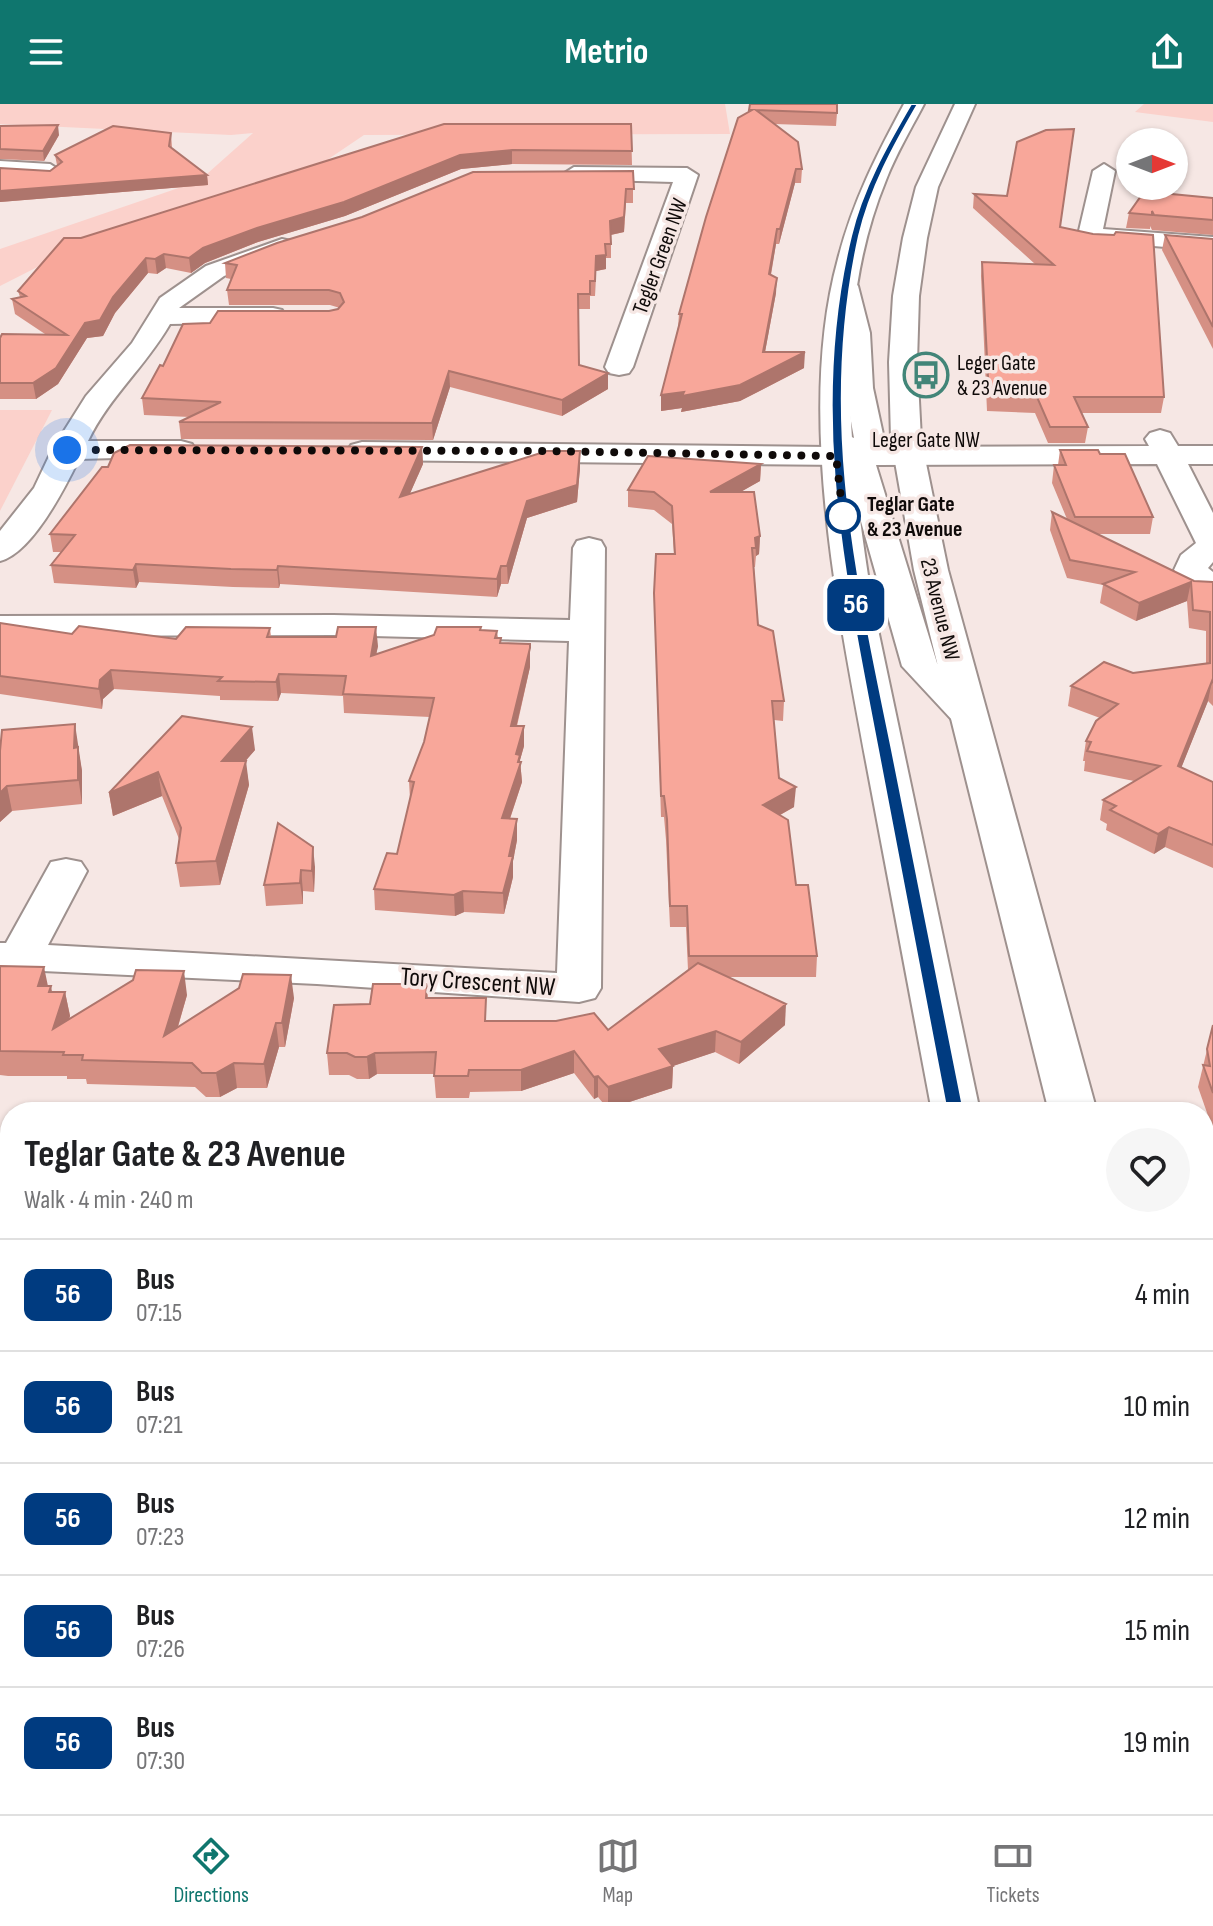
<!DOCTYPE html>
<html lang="en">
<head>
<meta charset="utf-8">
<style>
  :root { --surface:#fff; --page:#f6f6f6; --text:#202124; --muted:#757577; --line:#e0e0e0; --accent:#0f766e }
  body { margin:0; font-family:"Sofia Sans Condensed",sans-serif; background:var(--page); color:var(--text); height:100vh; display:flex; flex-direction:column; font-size:30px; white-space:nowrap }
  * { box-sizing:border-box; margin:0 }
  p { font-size:26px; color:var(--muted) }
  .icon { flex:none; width:44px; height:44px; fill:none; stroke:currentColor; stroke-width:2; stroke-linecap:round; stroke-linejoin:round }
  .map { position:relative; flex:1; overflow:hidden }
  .details { position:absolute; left:0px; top:998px; width:1214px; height:712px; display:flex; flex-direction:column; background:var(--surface); border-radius:32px 32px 0 0; box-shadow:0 2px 6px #0004 }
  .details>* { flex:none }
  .badge { padding:0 16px; border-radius:12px; font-size:28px; line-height:52px }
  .needle { width:52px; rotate:90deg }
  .buttons { position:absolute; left:1116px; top:24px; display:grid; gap:16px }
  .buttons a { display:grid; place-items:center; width:72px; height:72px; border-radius:50%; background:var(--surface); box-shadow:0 2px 6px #0004; font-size:40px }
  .you { position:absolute; width:40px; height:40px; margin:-20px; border:6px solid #fff; border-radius:50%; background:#1a73e8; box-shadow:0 0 0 12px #1a73e833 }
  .map>.badge { position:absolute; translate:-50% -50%; box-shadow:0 0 0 4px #fff }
  .round { display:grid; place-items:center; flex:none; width:84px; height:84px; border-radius:42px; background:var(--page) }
  .overview { display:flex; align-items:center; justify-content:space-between; height:136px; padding:0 24px }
  h1 { font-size:38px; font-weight:700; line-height:60px }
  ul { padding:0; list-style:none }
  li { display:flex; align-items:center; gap:24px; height:112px; padding:0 24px; border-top:2px solid var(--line) }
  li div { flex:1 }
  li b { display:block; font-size:30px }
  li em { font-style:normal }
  li .badge { min-width:88px; font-weight:700; text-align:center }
  header { display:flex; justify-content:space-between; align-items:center; height:104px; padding:0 24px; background:var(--accent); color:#fff; font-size:36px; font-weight:700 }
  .dock { display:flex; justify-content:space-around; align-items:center; height:112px; border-top:2px solid var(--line); background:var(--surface); font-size:22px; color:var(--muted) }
  .dock a { display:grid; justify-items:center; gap:4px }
  .dock .current { color:var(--accent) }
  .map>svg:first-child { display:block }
  .green { fill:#fbd1cb }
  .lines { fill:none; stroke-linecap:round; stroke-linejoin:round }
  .minor-casing { stroke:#9e918e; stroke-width:4 }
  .major-casing { stroke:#9e918e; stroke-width:4 }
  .minor { fill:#fff; fill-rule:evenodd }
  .major { fill:#fff; fill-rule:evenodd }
  .wall { fill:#d59084 }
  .shaded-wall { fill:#ae756c }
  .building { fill:#f8a79a; stroke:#ae756c; stroke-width:2 }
  .line { fill:#003b80; stroke:#fff; stroke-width:2 }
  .walk { stroke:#0f0a09; stroke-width:8; stroke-dasharray:0 14.4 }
  .stop-dot { fill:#fff; stroke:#003b80; stroke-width:4 }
  .labels { text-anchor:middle; stroke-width:7; stroke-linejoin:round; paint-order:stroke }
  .far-street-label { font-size:22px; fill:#0f0a09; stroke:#f6e7e4 }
  .far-poi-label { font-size:22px; fill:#0f0a09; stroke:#f6e7e4; text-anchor:start }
  .far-stop-label { font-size:22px; font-weight:bold; fill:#0f0a09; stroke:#f6e7e4; text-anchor:start }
  .street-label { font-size:26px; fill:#0f0a09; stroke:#f6e7e4 }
</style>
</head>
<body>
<header><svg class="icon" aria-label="menu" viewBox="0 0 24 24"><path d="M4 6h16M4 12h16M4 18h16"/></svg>Metrio<svg class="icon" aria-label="share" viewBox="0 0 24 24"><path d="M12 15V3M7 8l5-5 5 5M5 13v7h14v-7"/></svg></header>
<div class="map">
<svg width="1213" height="1710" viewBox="0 0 1213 1710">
  <rect width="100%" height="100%" fill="#f6e7e4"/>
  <g class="green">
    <path d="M0 0H725L730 30 364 31 327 56 65 149 0 182V145L199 77 253 29 231 31 0 20Z"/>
    <path d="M1144 0H1213V18L1135 8Z"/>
    <path d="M0 306H52L0 407Z"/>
    <path d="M0 1636H10V1700H215L214 1710H0Z"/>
  </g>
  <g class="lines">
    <g class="minor-casing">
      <g id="minor">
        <path d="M0 57 50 60 61 67 50 74 0 71Z"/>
        <path d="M1104 60 1115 67 1103 125 1213 133V147L1082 136 1078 131 1093 67Z"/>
        <path d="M574 63 687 64 698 71 633 263 629 269 619 271 609 269 605 263 673 78 566 75 563 70Z"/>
        <path d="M282 135 291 137 294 142 291 147 224 172 179 204H273L282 206 286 212 282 218 170 220C146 262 109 293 88 337H181L192 340 196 346 192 352 79 355C65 384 32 449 0 457V427L34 384 52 346 86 292 132 239 160 194 206 162Z"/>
        <path d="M845 174 854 177 858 182 870 229 873 284 884 335 879 341 873 343 1149 342 1145 335 1150 329 1160 326 1170 329 1178 342H1213V360H1188L1213 409V458L1208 464 1213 468V489L1190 483 1174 466 1181 451 1196 439 1157 360 876 361 937 559 986 610 980 618 967 621 954 618 902 562 845 361 362 356 351 353 347 347 351 341 362 338 828 343 823 336 828 330 838 327 854 334 845 284 844 229 832 182 836 177Z"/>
        <path d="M589 434 601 437 605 444 601 884 595 894 579 898 317 880 0 865V839H6L51 758 66 755 81 758 87 767 48 841 557 869 569 537 333 531 0 532V512L333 511 570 516 573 444 577 437Z"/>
        <path d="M0 1260 10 1262V1304L0 1302Z"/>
        <path d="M240 1700H308L307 1710H239Z"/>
        <rect x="531" y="1700" width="68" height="10"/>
      </g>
    </g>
    <g class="major-casing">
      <g id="major">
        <path d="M904 0H924C911 25 896 50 886 76 831 209 850 359 872 497L980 1008H932C910 891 888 774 866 658 838 505 796 307 838 155 853 97 876 52 904 0Z"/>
        <path d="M955 0H975L938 83 927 134 919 192 917 258 921 335 948 466 1097 1008H1049L914 466 891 335 889 258 893 192 903 134 916 83Z"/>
        <path d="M1204 1472 1213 1475V1559L1204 1556Z"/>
        <path d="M1060 1700H1128L1130 1710H1062Z"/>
      </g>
    </g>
    <use href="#minor" class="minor"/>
    <use href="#major" class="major"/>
  </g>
  <g class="wall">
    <path d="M750 0 837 9 836 22 774 20 802 65 801 79H795L779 140H776L771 171 776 189 765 248 804 264 740 297 681 308 682 304 661 307 678 223 679 210 749 8Z"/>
    <path d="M631 20 632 61 512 60 461 65 345 112 258 138 205 159 191 169 166 164 157 170 148 169 115 209 103 232 87 234 58 280 36 295H0V234L45 230 15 210 12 195 20 193 18 187 81 134Z"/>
    <path d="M0 22 59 31 44 57 0 55Z"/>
    <path d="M171 29 172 44 207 71 208 81 0 98V64L50 67 57 61 55 51Z"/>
    <path d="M633 67V99H626L624 128 611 131V154H606V165L596 167 595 192H590V205H578L579 261 608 285 562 312 450 283 433 336 181 335 179 318 190 313 144 311 142 294 163 262 210 219 329 207 338 205 340 204 330 201H229L227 186 231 175 226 174 225 159Z"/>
    <path d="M1151 88 1213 94V131L1152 126 1150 122V125L1126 124 1129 109Z"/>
    <path d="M974 90 1060 123 1164 293 1161 309H1081L1088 323 1085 339H1048L1035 309 987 307 981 172 982 158 1035 160 973 104Z"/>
    <path d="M1165 131 1213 135V245L1162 146Z"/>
    <path d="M422 343 423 360 410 389 580 364 577 398 527 414 508 480H501L497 493 280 480 279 484 233 483 139 478 136 484 54 479 51 461 61 448H53L50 430Z"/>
    <path d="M1060 346 1100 350 1153 413 1150 430H1098L1194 477 1213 478V602L1208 597 1181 664 1213 678V764L1165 743 1154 750 1106 726 1107 720 1100 716 1103 696 1134 677 1084 667 1085 657H1083L1086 637 1100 614 1068 602 1071 582 1133 569 1206 560V527L1189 524 1187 497 1136 517 1100 499 1103 481 1067 474 1050 426 1052 408 1067 415 1052 379 1054 361H1058Z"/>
    <path d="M761 360 760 377 740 388 760 432 759 450 756 452 755 463H754L758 521 784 597 783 617 774 616 779 674 794 703 780 711 796 781 817 852 816 873H729L785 921 739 960 715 948 673 962 672 984 608 1005 598 993 594 995 574 969 521 987 470 988 469 994H436L434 970H377L369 975H357L349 971H329L327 949 370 900 427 880 428 894 487 917 608 926 688 866 686 823H670L666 736 664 713H661L654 489 674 450 672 420 654 406 628 403V386Z"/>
    <path d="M0 519 72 530 176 535 270 524 271 533 378 542 376 550 481 526 497 527 498 534H501V539L530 563 517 622 524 642 520 656 522 678 510 715 517 736 513 757V773L504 810 464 808 455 812 375 806 374 785 397 750 410 695 409 677 424 638 430 613 344 609 343 592 281 589 278 597 220 596V592L114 585 103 595 102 605 0 590Z"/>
    <path d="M182 612 255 646 245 657 249 681 220 781 180 783 176 759 179 735 162 692 113 712 109 689Z"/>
    <path d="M79 644V650L82 667V700L12 707 0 718V647Z"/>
    <path d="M278 719 315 763 314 788 303 787V800L266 802 264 781Z"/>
    <path d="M0 862 48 882 52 888H65L70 912 69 915 187 891 178 923 294 894 285 943H279L267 984H237L220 993H206L195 983 87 980 86 975H67V972H8L0 971Z"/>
    <path d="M1213 921V1026L1198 983Z"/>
    <path d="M0 1032 10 1033V1170L0 1169Z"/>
    <path d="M0 1359H10V1558H6L0 1535Z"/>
  </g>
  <g class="shaded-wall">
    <path d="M58 21 59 31 44 57 43 47Z"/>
    <path d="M512 46V60L461 65 345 112 258 138 205 159 191 169 189 154 203 144 257 124 460 51Z"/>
    <path d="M796 65 795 79 779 140 780 125Z"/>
    <path d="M207 71 208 81 0 98V87Z"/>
    <path d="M626 85 624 128 610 131V117Z"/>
    <path d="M777 125 776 140 768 186 769 170Z"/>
    <path d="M164 150 166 164 157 170 155 155Z"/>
    <path d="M606 151V165L596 167 595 192 596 152Z"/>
    <path d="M146 154 148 169 115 209 103 232 87 234 58 280 36 295 33 279 85 219 113 193Z"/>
    <path d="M777 174 776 189 762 264 763 248Z"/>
    <path d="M805 248 804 264 740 297 681 308 682 304 661 307V291Z"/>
    <path d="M449 267 450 283 433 336 432 319Z"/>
    <path d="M608 269V285L562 312V296Z"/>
    <path d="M422 343 423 360 401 410 400 393Z"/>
    <path d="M580 347V364L577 398 527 414 508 480 507 462 527 397Z"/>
    <path d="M761 360 760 377 709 406 710 388Z"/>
    <path d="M760 432 759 450 756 452 755 434Z"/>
    <path d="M136 460 139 478 136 484 133 466Z"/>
    <path d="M278 462 280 480 279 484 277 466Z"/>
    <path d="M501 462V480L497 493V475Z"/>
    <path d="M1191 478 1187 497 1136 517 1139 499Z"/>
    <path d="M376 523 378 542 372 571 371 552Z"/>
    <path d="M530 544V563L512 641 511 622Z"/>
    <path d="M111 566 114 585 103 595 102 605 99 585 100 576Z"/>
    <path d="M279 570 281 589 278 597 276 578Z"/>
    <path d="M1212 577 1208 597 1174 682 1178 662Z"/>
    <path d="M75 620 82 667V700L74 644Z"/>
    <path d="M524 622V642L520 656 522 678 503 735 502 714 516 650Z"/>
    <path d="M252 623 255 646 225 681 222 657Z"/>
    <path d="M246 657 249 681 220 781 216 757Z"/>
    <path d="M158 668 162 692 113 712 109 689Z"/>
    <path d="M7 682 12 707 0 718V689Z"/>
    <path d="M796 683 794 703 762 721 763 701Z"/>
    <path d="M517 715V736L513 757V773L504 810 503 789 509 752Z"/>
    <path d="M1169 723 1165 743 1154 750 1158 730Z"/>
    <path d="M313 743 315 763 314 788 312 767Z"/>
    <path d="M301 766 303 787V800L300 779Z"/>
    <path d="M463 787 464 808 455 812 454 791Z"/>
    <path d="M44 863 49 887 51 882 55 905 38 882Z"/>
    <path d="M184 867 187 891 168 956 164 932Z"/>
    <path d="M291 871 294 894 285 943 282 919Z"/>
    <path d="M65 888 70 912 58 949 53 925Z"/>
    <path d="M786 900 785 921 739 960 741 938Z"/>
    <path d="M276 919 279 943 267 984 264 960Z"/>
    <path d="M716 927 715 948 673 962 672 984 608 1005V983L659 945Z"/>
    <path d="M574 947V969L521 987V966Z"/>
    <path d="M375 949 377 970 369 975 367 953Z"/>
    <path d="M234 959 237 984 220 993 216 969Z"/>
    <path d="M598 972V993L594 995V973Z"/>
    <path d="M453 1700H459L458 1710H452Z"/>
  </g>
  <g class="building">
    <path d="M750 0H837V9L756 6 798 38 802 65H796L780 125H777L769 170 777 174 763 248H805L740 281 682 292 684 288 661 291 682 210H679L706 113 738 14 752 6H749Z"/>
    <path d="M444 20H631L632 47 512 46 460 51 344 98 257 124 203 144 189 154 164 150 155 155 146 154 113 193 100 216 85 219 56 264 33 279H0V234L2 230 67 231 12 195 26 192 18 187 64 134H81Z"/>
    <path d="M58 21 43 47 0 45V22Z"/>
    <path d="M113 22 171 29 169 42 207 71 0 87V64L50 67 62 58 55 51Z"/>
    <path d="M1074 25 1060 123 1093 130 1114 131 1116 128 1153 131 1164 293H1074L1088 323H1050L1037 293 989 292 982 158 1054 161 974 90 1007 92 1017 38 1046 26Z"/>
    <path d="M633 67 634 85H626L624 113 610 117 611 140H605L606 151 596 152 595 177H590V190H578L579 261 608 269 562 296 449 267 432 319 179 318 221 298 142 294 160 261 163 262 183 220 210 219 218 207H329L338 205 344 198 340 189 329 186H227L237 161 225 159 277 139 362 113 473 68Z"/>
    <path d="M1148 82H1150L1151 88 1213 94V116L1154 111 1152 107V111L1129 109Z"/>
    <path d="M1165 131 1213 135V223Z"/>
    <path d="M130 341 422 343 400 393 547 347H580L577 381 527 397 507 462H501L497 475 278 462 277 466 231 465 136 460 133 466 51 461 75 431 50 430 102 363H108L114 349Z"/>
    <path d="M1060 346H1098L1100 350H1125L1153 413H1075L1054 361H1066Z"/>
    <path d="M648 352 761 360 710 388H754L760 432 755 434 756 444H752L758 521 773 527 784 597H772L779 674 796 683 763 701 788 716 796 781H808L817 852H689L687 802H670L667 715 664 692H661L654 489 656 450H675L672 402 654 388 628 386Z"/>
    <path d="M1052 408 1194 477 1213 478V579L1212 577 1178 662 1213 678V741L1169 723 1158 730 1110 706 1116 702 1103 696 1160 662 1087 647 1091 638 1086 637 1096 617 1118 600 1071 582 1104 558 1133 569 1210 559V508L1193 506 1191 478 1139 499 1103 480 1135 468 1070 456Z"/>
    <path d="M0 519 72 530 79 522 176 535 186 523 270 524 267 533H336L338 523H376L371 552 434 531 437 523H481L480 526 497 527 495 534H501L500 539 530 540V544L511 622H524L516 650 520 651 518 658H521L502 714 517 715 509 752H513L503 789 463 787 454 791 374 785 387 749 397 750 414 678 409 677 424 638 434 594 343 590 346 572 279 570 276 578 218 577 222 573 111 566 100 576 99 585 0 572Z"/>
    <path d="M182 612 252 623 222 657H246L216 757 176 759 181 724 158 668 109 689Z"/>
    <path d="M75 620 74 644 78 643V676L7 682 0 689V647L2 626Z"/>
    <path d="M278 719 313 743 312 767 301 766 300 779 264 781Z"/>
    <path d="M698 859 786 900 741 938 716 927 659 945 673 962 608 983 598 972 594 973 574 947 521 966H469L468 972H434L436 948 375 949 367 953H355L347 949H327L334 901 370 900 373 880H427L426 894H486L485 917H556L594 909 608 926Z"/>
    <path d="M0 862 44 863 38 882H51L49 888H65L53 925 133 876 136 866 184 867 164 932 239 884 243 870 291 871 282 919H276L264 960 234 959 216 969H202L192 959 82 956 83 951H63L64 948 0 947Z"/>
    <path d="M1213 921V989L1203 961 1210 962 1207 945Z"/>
    <path d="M0 1032 10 1033V1137H0Z"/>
    <path d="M0 1359H10V1524H0V1512L3 1502H0Z"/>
    <path d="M296 1700H453L452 1710H294Z"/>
    <path d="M697 1700H882L894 1710H697Z"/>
  </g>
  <path class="line" d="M911 0H918C894 41 870 85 859 132 819 313 856 470 892 646 916 767 940 887 964 1008L956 1014 947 1008C924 887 901 767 878 646 845 472 808 308 851 132 862 85 887 41 911 0Z"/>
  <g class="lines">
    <path class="walk" d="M67 346 544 347 836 352 843 412"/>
  </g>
  <defs>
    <g id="bus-ring" transform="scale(2.3)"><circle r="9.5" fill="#f6e7e4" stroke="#428578" stroke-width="1.5"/><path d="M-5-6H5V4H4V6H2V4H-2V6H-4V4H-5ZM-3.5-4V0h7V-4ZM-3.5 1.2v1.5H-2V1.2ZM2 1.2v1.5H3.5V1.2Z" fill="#428578"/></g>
  </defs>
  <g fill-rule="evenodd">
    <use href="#bus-ring" x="926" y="271"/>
  </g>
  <circle class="stop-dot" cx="843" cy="412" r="16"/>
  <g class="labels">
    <g class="far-street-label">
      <text transform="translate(659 152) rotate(-70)" y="8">Tegler Green NW</text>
      <text x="926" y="343">Leger Gate NW</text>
      <text transform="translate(941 505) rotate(76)" y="8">23 Avenue NW</text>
    </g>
    <g class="far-poi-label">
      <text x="957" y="266">Leger Gate<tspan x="957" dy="25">&amp; 23 Avenue</tspan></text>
    </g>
    <g class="far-stop-label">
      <text x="867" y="407">Teglar Gate<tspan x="867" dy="25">&amp; 23 Avenue</tspan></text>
    </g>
    <g class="street-label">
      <text transform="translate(478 877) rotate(4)" y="9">Tory Crescent NW</text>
    </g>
  </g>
</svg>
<div class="buttons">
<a><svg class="needle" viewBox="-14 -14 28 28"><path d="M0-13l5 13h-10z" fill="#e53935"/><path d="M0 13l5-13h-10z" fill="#757577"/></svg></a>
</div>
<div class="you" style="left:67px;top:346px"></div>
<b class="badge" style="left:856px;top:501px;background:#003b80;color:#fff">56</b>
<section class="details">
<div class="overview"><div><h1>Teglar Gate &amp; 23 Avenue</h1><p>Walk · 4 min · 240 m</p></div><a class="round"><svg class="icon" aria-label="heart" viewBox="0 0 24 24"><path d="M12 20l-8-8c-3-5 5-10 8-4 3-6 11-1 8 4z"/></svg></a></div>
<ul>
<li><span class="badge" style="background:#003b80;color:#fff">56</span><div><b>Bus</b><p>07:15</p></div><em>4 min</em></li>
<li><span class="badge" style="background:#003b80;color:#fff">56</span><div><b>Bus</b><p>07:21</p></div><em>10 min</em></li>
<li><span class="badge" style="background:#003b80;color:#fff">56</span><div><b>Bus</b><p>07:23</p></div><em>12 min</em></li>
<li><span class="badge" style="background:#003b80;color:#fff">56</span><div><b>Bus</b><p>07:26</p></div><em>15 min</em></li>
<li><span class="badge" style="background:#003b80;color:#fff">56</span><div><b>Bus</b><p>07:30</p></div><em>19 min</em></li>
</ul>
</section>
</div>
<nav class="dock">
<a class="current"><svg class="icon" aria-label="directions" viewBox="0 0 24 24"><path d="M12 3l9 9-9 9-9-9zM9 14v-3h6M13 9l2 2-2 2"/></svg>Directions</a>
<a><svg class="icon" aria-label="map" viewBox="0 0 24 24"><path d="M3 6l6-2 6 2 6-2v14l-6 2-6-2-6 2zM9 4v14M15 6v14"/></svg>Map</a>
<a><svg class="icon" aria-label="tickets" viewBox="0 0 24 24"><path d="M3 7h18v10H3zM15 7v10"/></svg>Tickets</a>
</nav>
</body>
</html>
